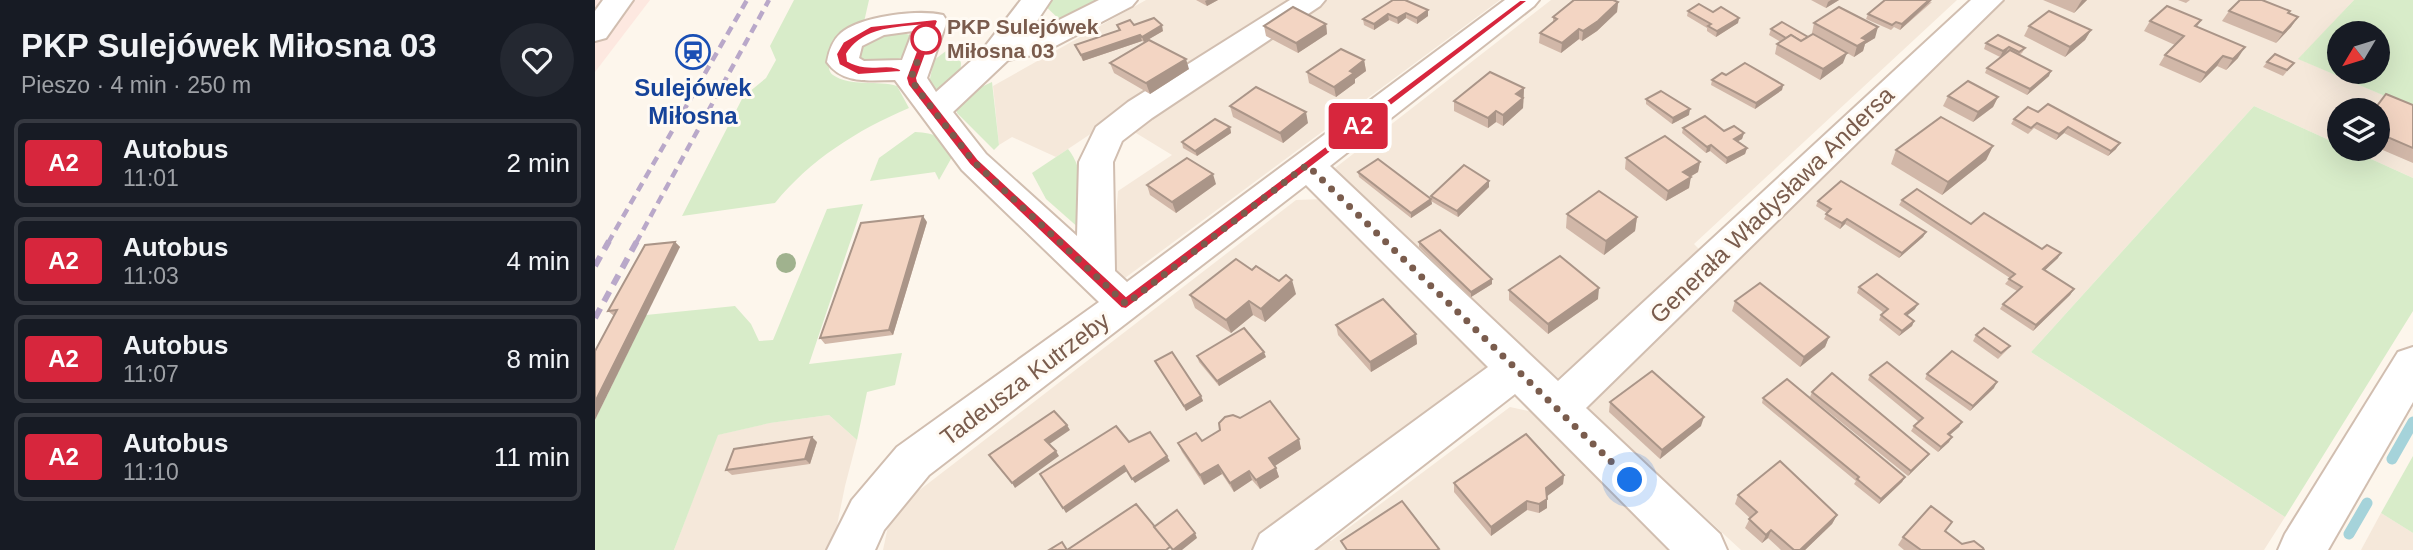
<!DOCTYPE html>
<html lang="pl">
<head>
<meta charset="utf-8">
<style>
  :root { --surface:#171b24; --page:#242831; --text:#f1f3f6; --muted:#9ea1a6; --line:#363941 }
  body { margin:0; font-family:Arial,sans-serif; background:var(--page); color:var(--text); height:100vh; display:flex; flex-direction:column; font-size:26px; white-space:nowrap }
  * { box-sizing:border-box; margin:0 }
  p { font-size:23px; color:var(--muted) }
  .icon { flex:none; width:38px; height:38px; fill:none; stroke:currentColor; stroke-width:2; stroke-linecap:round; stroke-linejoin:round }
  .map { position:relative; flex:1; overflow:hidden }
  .drawer { display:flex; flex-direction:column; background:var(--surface); width:595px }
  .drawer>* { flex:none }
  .badge { padding:0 14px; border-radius:5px; font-size:24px; line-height:46px }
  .needle { width:46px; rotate:232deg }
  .tools { position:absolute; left:1732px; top:21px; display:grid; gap:14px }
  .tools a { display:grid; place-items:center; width:63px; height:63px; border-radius:50%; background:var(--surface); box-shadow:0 7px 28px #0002; font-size:35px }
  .you { position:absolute; width:35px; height:35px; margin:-18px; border:5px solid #fff; border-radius:50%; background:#1a73e8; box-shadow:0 0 0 10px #1a73e833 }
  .map>.badge { position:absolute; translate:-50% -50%; box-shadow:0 0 0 4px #fff }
  .round { display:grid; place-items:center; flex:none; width:74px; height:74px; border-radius:37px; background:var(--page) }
  .overview { display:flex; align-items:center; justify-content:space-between; height:119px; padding:0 21px }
  h1 { font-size:33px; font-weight:600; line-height:52px }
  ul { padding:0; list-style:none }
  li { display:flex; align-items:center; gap:21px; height:88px; margin:0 14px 10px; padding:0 7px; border:4px solid var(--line); border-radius:10px }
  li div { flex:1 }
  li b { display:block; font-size:26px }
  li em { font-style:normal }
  li .badge { min-width:77px; font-weight:700; text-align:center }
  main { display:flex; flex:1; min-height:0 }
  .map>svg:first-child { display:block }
  .residential { fill:#f5e8da }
  .commercial { fill:#fde8e0 }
  .green { fill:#d8ecc9; fill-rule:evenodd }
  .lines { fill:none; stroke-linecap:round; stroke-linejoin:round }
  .stream { stroke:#a5d3da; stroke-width:11 }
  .minor-casing { stroke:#d1beb0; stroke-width:4 }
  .minor { fill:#fff; fill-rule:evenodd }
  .rail-far1 { stroke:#b9a8c9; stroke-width:4.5; stroke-dasharray:9 6; stroke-linecap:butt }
  .rail { stroke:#b9a8c9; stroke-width:6; stroke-dasharray:11 8; stroke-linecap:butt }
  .tree { fill:#a0b28e }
  .wall { fill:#d1b7a8 }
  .shaded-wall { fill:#aa9588 }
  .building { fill:#f3d5c3; stroke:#aa9588; stroke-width:2 }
  .line { fill:#d7263d; stroke:#fff; stroke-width:2 }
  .walk { stroke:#7a5c4d; stroke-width:7; stroke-dasharray:0 12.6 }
  .stop-dot { fill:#fff; stroke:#d7263d; stroke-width:3.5 }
  .labels { text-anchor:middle; stroke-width:6; stroke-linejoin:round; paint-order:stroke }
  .far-stop-label { font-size:21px; font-weight:bold; fill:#7a5c4d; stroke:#fffaf3; text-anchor:start }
  .transit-label { font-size:24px; font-weight:bold; fill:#164399; stroke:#fffaf3 }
  .street-label { font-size:24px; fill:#7a5c4d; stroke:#fffaf3 }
</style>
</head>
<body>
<main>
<section class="drawer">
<div class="overview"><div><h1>PKP Sulejówek Miłosna 03</h1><p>Pieszo · 4 min · 250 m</p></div><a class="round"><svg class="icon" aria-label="heart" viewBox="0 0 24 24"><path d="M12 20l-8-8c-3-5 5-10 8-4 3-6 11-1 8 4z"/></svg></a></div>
<ul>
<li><span class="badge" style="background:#d7263d;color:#fff">A2</span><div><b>Autobus</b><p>11:01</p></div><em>2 min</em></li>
<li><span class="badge" style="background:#d7263d;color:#fff">A2</span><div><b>Autobus</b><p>11:03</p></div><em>4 min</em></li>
<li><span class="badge" style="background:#d7263d;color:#fff">A2</span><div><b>Autobus</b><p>11:07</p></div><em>8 min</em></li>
<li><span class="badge" style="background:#d7263d;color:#fff">A2</span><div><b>Autobus</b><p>11:10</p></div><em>11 min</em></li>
</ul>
</section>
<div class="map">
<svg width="1818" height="550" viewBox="0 0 1818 550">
  <rect width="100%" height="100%" fill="#fdf6ec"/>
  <g class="residential">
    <path d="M551 0H905L530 278H516L523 191 577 155 518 119 461 157 417 137 404 145 398 86Z"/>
    <path d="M956 0H1362L1099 244 1105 250 963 378 747 184 740 168Z"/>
    <path d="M1409 0H1759L1704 59 1818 108V178L1754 149H1783V110H1745V145L1659 106 1436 352 1690 517 1669 550H1146L985 402Z"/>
    <path d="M728 199 897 370 655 550H288L296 512 701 200Z"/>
    <path d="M915 407 942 413 1076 550H710L728 537 736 541Z"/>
    <path d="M234 415 262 440 250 486 237 550H79L122 435 174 423Z"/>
    <path d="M1786 513 1818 533V550H1766Z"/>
  </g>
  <path class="commercial" d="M0 0H55L0 72Z"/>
  <g class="green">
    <path d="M199 0H274L269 22 233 59C234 65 233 72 238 75 255 87 284 80 302 86L314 108C262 130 215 160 180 203L87 216 148 97 171 78 181 60 175 46Z"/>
    <path d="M444 0H512L466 21Z"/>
    <path d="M1759 0H1818V108L1703 59ZM1745 33H1783V72H1745Z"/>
    <path d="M302 31 318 36 313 54 291 65 261 61V48L279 36Z"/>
    <path d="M351 51H362L366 63 365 81 347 92 339 90 334 83 339 60Z"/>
    <path d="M397 82 404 145 399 150 362 113 360 99Z"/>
    <path d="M1659 106 1745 145V149H1754L1818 178V311L1690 517 1436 352Z"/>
    <path d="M320 132C340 133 351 137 357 157L344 180 340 172 275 181 284 158Z"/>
    <path d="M473 149C489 168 491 206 485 229L451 199 437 173Z"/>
    <path d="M268 204 214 364 307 353 300 385 272 392 262 440 234 415 175 423 123 435 79 550H0V420L51 315 140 306 156 324 164 341 178 340 232 209Z"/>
    <path d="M1818 456V533L1786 513Z"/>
  </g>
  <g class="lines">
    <g class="stream">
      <path d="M1797 459 1818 422"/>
      <path d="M1754 534 1772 503"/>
    </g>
    <g class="minor-casing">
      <g id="minor">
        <path d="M8 0H38L11 38 0 41V11Z"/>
        <path d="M426 0H456L432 36 504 0H542L537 6 447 53 413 60 358 112 391 154 482 236 484 162 501 127 533 102 695 0H730L725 6 557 118 527 141 518 162 520 271 532 282 910 0H944L939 6 735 166 963 381 1376 0H1408L991 408 1125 534 1132 550H1075L920 394 719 550H658L665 534 893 367 711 185 334 475 289 530 280 550H232L257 500 302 447 504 302 367 170 300 80C276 80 248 85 232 62 234 51 237 41 246 33 265 16 324 9 348 15L352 21 332 78 341 92 385 53ZM318 31 307 60 269 61 264 58 267 46 289 35Z"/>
        <path d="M1818 347V402L1733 550H1683L1690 534 1803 352Z"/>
      </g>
    </g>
    <use href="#minor" class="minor"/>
    <g class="rail-far1">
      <path d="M13 243 152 0"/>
      <path d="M41 243 174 0"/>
    </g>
    <g class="rail">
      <path d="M0 266 14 241"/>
      <path d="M0 318 42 241"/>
    </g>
  </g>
  <circle class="tree" cx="191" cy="263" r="10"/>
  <g class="wall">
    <path d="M601 0H623L612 6Z"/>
    <path d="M798 0 833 10V16L822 24 811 18 803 24 794 20 779 30 769 25 768 19Z"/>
    <path d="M1216 0H1244L1231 8Z"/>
    <path d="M1448 0H1492L1479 13Z"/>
    <path d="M1583 0H1595L1591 3Z"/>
    <path d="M1023 2 1022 12 1002 31 987 41 984 39 966 53 944 43 945 33 958 22V17Z"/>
    <path d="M1337 2 1305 30 1299 27 1296 30 1271 19 1273 14Z"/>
    <path d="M1093 11 1118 12 1144 18 1143 23 1121 37 1112 31V28L1092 16Z"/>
    <path d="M1634 11 1693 13 1703 17 1696 27 1681 43 1627 21Z"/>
    <path d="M1606 20 1602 27 1643 58 1631 70 1622 66 1605 83 1564 65 1570 55 1580 45 1549 31 1555 21Z"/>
    <path d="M1219 23 1280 38 1270 44 1268 51 1259 57 1217 33Z"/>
    <path d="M731 24 732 34 703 53 671 36 669 26Z"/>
    <path d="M522 25H539L568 31 549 42 547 41 488 61 480 45 524 30Z"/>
    <path d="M1434 26 1496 30 1490 40 1470 57 1429 36Z"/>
    <path d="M1176 29 1248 63 1225 80 1180 54 1182 44 1186 42 1174 35Z"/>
    <path d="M1391 43 1430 48 1427 53 1424 55 1454 76 1432 95 1390 73 1392 68 1412 53 1405 57 1389 49Z"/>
    <path d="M769 60 771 71 760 79V83L741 97 714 83 712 72Z"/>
    <path d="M1672 62 1699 63 1688 76 1668 67Z"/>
    <path d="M515 63 594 69 555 94 519 73Z"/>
    <path d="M1131 75 1188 85 1187 90 1160 109 1116 85 1117 80Z"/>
    <path d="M929 88 928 108 908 126 901 122 893 128 859 111V101Z"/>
    <path d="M1791 94 1818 105V163L1783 148V110H1778Z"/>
    <path d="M1353 96 1403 97 1398 107 1378 122 1348 106Z"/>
    <path d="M1051 99 1094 115 1077 124 1051 104Z"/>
    <path d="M635 106 713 123 688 143 638 117Z"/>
    <path d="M1433 107 1521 149 1513 156 1469 133 1461 140 1439 128 1433 134 1416 124 1419 119Z"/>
    <path d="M635 127 636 133 602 156 588 148 587 142Z"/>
    <path d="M1088 128 1149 133 1147 139 1143 141 1152 148 1150 154 1131 164 1115 151 1111 153 1087 133Z"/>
    <path d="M1398 146 1391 160 1347 195 1296 164 1301 150Z"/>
    <path d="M1031 158 1105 162 1103 172 1095 177 1094 188 1071 201 1030 169Z"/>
    <path d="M763 172 836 199V196L894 181V187L863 217 836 201 837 204 816 218 764 177Z"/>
    <path d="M621 184 581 213 555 195 552 185Z"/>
    <path d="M1307 200 1376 224 1463 258 1450 270 1479 289 1475 295 1438 331 1405 309 1408 304 1422 291 1410 284 1415 278 1304 205Z"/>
    <path d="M1223 201 1331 232 1328 237 1304 258 1250 224 1245 229 1229 219 1232 213 1221 206Z"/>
    <path d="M972 214 1042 217 1040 231 1009 255 971 228Z"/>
    <path d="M332 222 298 335 230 344 225 338Z"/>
    <path d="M80 242 85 247 19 316 13 311Z"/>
    <path d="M824 242 897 284 876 297 824 247Z"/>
    <path d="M657 270 701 294 670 322 658 315 636 333 600 308 595 295Z"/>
    <path d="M1264 287 1320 309 1312 315 1319 321 1317 326 1304 336 1284 320 1286 315 1289 313 1262 293Z"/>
    <path d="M914 290 1003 299 953 334 914 300Z"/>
    <path d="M1140 301 1234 337 1230 347 1205 367 1137 311Z"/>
    <path d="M741 325 821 334 822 344 776 372 743 335Z"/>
    <path d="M1381 335 1415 346 1411 351 1403 359 1378 341Z"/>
    <path d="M602 356 671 357 624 386 604 362Z"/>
    <path d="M560 361 606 396 608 401 591 411Z"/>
    <path d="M1332 374 1399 388 1375 411 1330 379Z"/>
    <path d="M1275 375 1367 422 1364 427 1355 435 1354 442 1343 452 1316 431 1319 426 1324 422 1273 380Z"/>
    <path d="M1217 392 1330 459 1313 476 1215 397Z"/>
    <path d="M1168 398 1310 477 1307 482 1284 504 1259 484 1261 481 1167 403Z"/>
    <path d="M1015 402 1106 426 1065 459 1014 412Z"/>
    <path d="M645 418 704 439 706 449 680 466 684 477 665 489 657 480 639 492 627 474 609 485 587 452 583 443 607 441Z"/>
    <path d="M222 442 215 464 137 475 131 470Z"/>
    <path d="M969 475 968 484 952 496V508L944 513 932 510 896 536 859 492V483Z"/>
    <path d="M1143 495 1242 515 1237 524 1210 550H1186L1173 538 1167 543 1150 528 1155 518 1140 504Z"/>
    <path d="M1357 522 1351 531 1367 544 1389 550H1309L1303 545 1308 537Z"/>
  </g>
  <g class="shaded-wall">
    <path d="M612 0H623L612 6 610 1Z"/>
    <path d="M1236 0H1244L1231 8 1233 2Z"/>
    <path d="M1334 0H1337L1305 30 1307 24Z"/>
    <path d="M1487 0H1492L1479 13 1485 3Z"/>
    <path d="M1023 2 1022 12 1002 31 987 41 988 31Z"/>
    <path d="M833 10V16L822 24V18Z"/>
    <path d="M811 13V18L803 24 802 18Z"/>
    <path d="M793 14 794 20 779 30V24Z"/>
    <path d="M1703 17 1696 27 1681 43 1688 33Z"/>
    <path d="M1144 18 1143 23 1121 37 1122 31Z"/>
    <path d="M731 24 732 34 703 53 701 43Z"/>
    <path d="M567 25 568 31 549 42 547 37Z"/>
    <path d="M1283 27 1280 38 1270 44 1268 51 1259 57 1262 46 1267 38Z"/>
    <path d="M984 29V39L966 53 967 43Z"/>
    <path d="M1496 30 1490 40 1470 57 1475 47Z"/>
    <path d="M545 35 547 41 488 61 486 55Z"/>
    <path d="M1414 47 1411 52 1405 57 1408 51Z"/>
    <path d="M1650 47 1643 58 1631 70 1638 59Z"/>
    <path d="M1252 53 1248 63 1225 80 1228 69Z"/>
    <path d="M1628 56 1622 66 1605 83 1611 73Z"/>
    <path d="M591 59 594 69 555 94 551 83Z"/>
    <path d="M769 60 771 71 760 79V83L741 97 739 87 755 71Z"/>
    <path d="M1456 71 1454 76 1432 95 1435 89Z"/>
    <path d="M1188 85 1187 90 1160 109 1161 103Z"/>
    <path d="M929 88 928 108 908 126V115L921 94Z"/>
    <path d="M1403 97 1398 107 1378 122 1383 112Z"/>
    <path d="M1095 109 1094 115 1077 124 1078 118Z"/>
    <path d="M901 111V122L893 128V118Z"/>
    <path d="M711 112 713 123 688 143 685 133Z"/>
    <path d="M635 127 636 133 602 156 600 151Z"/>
    <path d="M1473 127 1469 133 1461 140 1464 134Z"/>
    <path d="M1149 133 1147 139 1138 144 1139 139Z"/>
    <path d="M1525 143 1521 149 1513 156 1516 151Z"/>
    <path d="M1116 145 1115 151 1111 153 1112 147Z"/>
    <path d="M1398 146 1391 160 1347 195 1353 182Z"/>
    <path d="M1152 148 1150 154 1131 164 1132 158Z"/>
    <path d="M1105 162 1103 172 1086 182 1088 172Z"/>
    <path d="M618 174 621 184 581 213 577 202Z"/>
    <path d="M1096 177 1094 188 1071 201 1073 191Z"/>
    <path d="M894 181V187L863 217 862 211Z"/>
    <path d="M836 199 837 204 816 218V213Z"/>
    <path d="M328 216 332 222 298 335 294 330Z"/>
    <path d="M1042 217 1040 231 1009 255 1011 241Z"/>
    <path d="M1252 219 1250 224 1245 229 1247 223Z"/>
    <path d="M1331 232 1328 237 1304 258 1307 253Z"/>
    <path d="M80 242 85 247 0 420V402Z"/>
    <path d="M1466 253 1463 258 1445 275 1448 269Z"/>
    <path d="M897 279V284L876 297V292Z"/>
    <path d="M697 280 701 294 670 322 666 309Z"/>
    <path d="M1004 288 1003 299 953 334V324Z"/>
    <path d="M1479 289 1475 295 1438 331 1441 325Z"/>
    <path d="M654 301 658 315 636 333 631 320Z"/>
    <path d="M1323 304 1320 309 1308 319 1310 314Z"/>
    <path d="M1319 321 1317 326 1304 336 1307 331Z"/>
    <path d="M821 334 822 344 776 372 775 362Z"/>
    <path d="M1234 337 1230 347 1205 367 1209 357Z"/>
    <path d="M669 352 671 357 624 386 622 381Z"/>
    <path d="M1402 382 1399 388 1375 411 1378 406Z"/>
    <path d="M606 396 608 401 591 411 589 406Z"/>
    <path d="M1109 417 1106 426 1065 459 1067 450Z"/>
    <path d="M1367 422 1364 427 1350 439 1353 434Z"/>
    <path d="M472 425 475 430 453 445 450 440Z"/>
    <path d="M217 437 222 442 215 464 210 459Z"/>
    <path d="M1357 437 1354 442 1343 452 1346 447Z"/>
    <path d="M704 439 706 449 678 467 674 458Z"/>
    <path d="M461 451 464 456 420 488 417 483Z"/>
    <path d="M1334 454 1330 459 1313 476 1316 471Z"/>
    <path d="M572 456 575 461 540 483 537 479Z"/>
    <path d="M623 465 627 474 609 485 605 475Z"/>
    <path d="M529 466 532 471 471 513 468 508Z"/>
    <path d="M681 468 684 477 665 489 661 480Z"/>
    <path d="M654 471 657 480 639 492 635 483Z"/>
    <path d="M969 475 968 484 951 497V488Z"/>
    <path d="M1310 477 1307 482 1284 504 1286 499Z"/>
    <path d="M952 499V508L944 513V504Z"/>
    <path d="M932 501V510L896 536V527Z"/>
    <path d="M1242 515 1237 524 1210 550H1205Z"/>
    <path d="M1176 530 1173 538 1167 543 1171 535Z"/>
    <path d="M600 533 602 538 587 550H578Z"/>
  </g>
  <g class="building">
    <path d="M798 0H810L833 10 822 18 811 13 802 18 793 14 779 24 768 19Z"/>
    <path d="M979 0H1018L1023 2 1003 21 988 31 984 29 967 43 945 33 962 19 958 17Z"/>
    <path d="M1290 0H1334L1307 24 1301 22 1297 25 1273 14Z"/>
    <path d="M1645 0H1667L1695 11 1693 13 1703 17 1688 33 1634 11Z"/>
    <path d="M1104 4 1118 12 1126 7 1144 18 1122 31 1113 26 1116 24 1093 11Z"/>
    <path d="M1572 6 1606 20 1600 26 1650 47 1638 59 1628 56 1611 73 1570 55 1589 36 1555 21Z"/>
    <path d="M698 7 731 24 701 43 669 26Z"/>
    <path d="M1244 7 1283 27 1267 38 1272 40 1262 46 1219 23Z"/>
    <path d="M1454 11 1496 30 1475 47 1434 26Z"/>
    <path d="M559 18 567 25 547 37 545 35 486 55 480 45 525 30 522 25 535 20 539 25Z"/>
    <path d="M1187 22 1213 37 1206 41 1196 35 1191 38 1176 29Z"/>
    <path d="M1218 34 1252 53 1228 69 1182 44 1196 35 1206 41Z"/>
    <path d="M1403 35 1430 48 1424 52 1414 47 1408 51 1391 43Z"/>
    <path d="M554 40 591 59 551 83 515 63Z"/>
    <path d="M746 49 769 60 755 71 759 73 739 87 712 72Z"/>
    <path d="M1415 50 1456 71 1435 89 1392 68Z"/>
    <path d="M1680 54 1699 63 1692 70 1672 62Z"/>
    <path d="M1150 63 1188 85 1161 103 1117 80 1127 73 1131 75Z"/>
    <path d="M895 72 929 88 921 94 928 98 908 115 901 111 893 118 859 101Z"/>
    <path d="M1373 81 1403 97 1383 112 1353 96Z"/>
    <path d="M661 87 711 112 685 133 635 106Z"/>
    <path d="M1066 91 1095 109 1078 118 1051 99Z"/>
    <path d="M1791 94 1818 105V148L1783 133V110H1779Z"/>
    <path d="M1453 104 1525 143 1516 151 1473 127 1464 134 1442 123 1436 128 1419 119 1433 107 1443 112Z"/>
    <path d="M1110 116 1129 131 1139 126 1149 133 1139 139 1152 148 1132 158 1116 145 1112 147 1088 128Z"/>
    <path d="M1346 117 1398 146 1353 182 1301 150Z"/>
    <path d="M620 119 635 127 600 151 587 142Z"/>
    <path d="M1070 136 1105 162 1088 172 1096 177 1073 191 1031 158Z"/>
    <path d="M592 158 618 174 577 202 552 185Z"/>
    <path d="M783 159 836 199 816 213 763 172Z"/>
    <path d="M869 165 894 181 862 211 836 196Z"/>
    <path d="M1246 181 1331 232 1307 253 1252 219 1247 223 1231 214 1236 209 1223 201Z"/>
    <path d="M1322 189 1376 224 1389 213 1447 249 1452 245 1466 253 1448 269 1479 289 1441 325 1408 304 1427 287 1414 279 1420 274 1307 200Z"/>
    <path d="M1004 191 1042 217 1011 241 972 214Z"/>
    <path d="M328 216 294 330 225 338 266 223Z"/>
    <path d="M845 230 897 279 876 292 824 242Z"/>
    <path d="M80 242 0 402V351L22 310 13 311 50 245Z"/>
    <path d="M965 256 1004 288 953 324 914 290Z"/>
    <path d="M641 259 657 270 661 266 684 281 691 275 697 280 666 309 654 301 631 320 595 295Z"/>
    <path d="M1282 274 1323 304 1310 314 1319 321 1307 331 1286 315 1293 309 1264 287Z"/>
    <path d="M1165 283 1234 337 1209 357 1140 301Z"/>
    <path d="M788 299 821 334 775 362 741 325Z"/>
    <path d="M649 328 669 352 622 381 602 356Z"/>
    <path d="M1389 328 1415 346 1406 353 1381 335Z"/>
    <path d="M1357 351 1402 382 1378 406 1332 374Z"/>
    <path d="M577 352 606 396 589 406 560 361Z"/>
    <path d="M1292 362 1367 422 1353 434 1357 437 1346 447 1319 426 1328 418 1275 375Z"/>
    <path d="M1057 371 1109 417 1067 450 1015 402Z"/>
    <path d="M1237 373 1334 454 1316 471 1217 392Z"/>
    <path d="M1192 379 1310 477 1286 499 1262 479 1264 477 1168 398Z"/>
    <path d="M675 401 704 439 674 458 681 468 661 480 654 471 635 483 623 465 605 475 583 443 601 433 607 441 625 430 624 423 630 417 638 415 645 418Z"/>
    <path d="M459 411 472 425 450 440 461 451 417 483 394 455Z"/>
    <path d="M521 426 534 442 555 432 572 456 537 479 529 466 468 508 445 474Z"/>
    <path d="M931 434 969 475 951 488 952 499 944 504 932 501 896 527 859 483Z"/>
    <path d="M217 437 210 459 131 470 139 449Z"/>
    <path d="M1185 461 1242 515 1205 550H1199L1176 530 1171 535 1154 519 1162 512 1143 495Z"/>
    <path d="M807 501 844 549 842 550H752L746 541Z"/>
    <path d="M541 504 576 546 571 550H454L467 542 472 550Z"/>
    <path d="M1336 506 1357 522 1350 531 1367 544 1379 541 1388 548 1389 550H1326L1308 537Z"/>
    <path d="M582 510 600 533 578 550 559 527Z"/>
  </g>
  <path class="line" d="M925 0H934L531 309 526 308 375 165 313 85 311 78 331 25C303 28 268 27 252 54L253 61C274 73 293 61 307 70L305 72 263 75 244 65 241 54 248 42 276 26 341 19 343 21 322 78 323 82 383 159 531 296Z"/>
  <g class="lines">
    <path class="walk" d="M331 39 316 78 322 89 379 162 531 304 712 165 1035 480"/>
  </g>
  <defs>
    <g id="station-ring" transform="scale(1.75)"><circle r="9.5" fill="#fffaf3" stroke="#1a4fb4" stroke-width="1.5"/><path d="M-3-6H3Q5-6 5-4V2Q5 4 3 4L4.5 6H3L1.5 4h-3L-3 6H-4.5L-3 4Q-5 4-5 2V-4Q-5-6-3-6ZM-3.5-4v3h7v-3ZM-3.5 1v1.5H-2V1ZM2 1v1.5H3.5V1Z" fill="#1a4fb4"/></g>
  </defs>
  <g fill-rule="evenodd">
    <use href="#station-ring" x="98" y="52"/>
  </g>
  <circle class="stop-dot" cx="331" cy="39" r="14"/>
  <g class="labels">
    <g class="far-stop-label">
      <text x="352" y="34">PKP Sulejówek<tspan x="352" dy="24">Miłosna 03</tspan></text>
    </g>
    <g class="transit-label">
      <text x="98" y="96">Sulejówek<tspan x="98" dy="28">Miłosna</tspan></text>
    </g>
    <g class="street-label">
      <text transform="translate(1177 205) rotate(-44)" y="8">Generała Władysława Andersa</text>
      <text transform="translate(430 379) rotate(-37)" y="8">Tadeusza Kutrzeby</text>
    </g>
  </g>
</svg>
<div class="tools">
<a><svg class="needle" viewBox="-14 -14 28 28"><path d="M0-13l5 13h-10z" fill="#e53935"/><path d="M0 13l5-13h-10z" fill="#9ea1a6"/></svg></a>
<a><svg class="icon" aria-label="layers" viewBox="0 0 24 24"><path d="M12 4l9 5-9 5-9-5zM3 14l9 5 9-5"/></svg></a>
</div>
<div class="you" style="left:1035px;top:480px"></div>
<b class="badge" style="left:763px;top:126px;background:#d7263d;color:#fff">A2</b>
</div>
</main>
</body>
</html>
